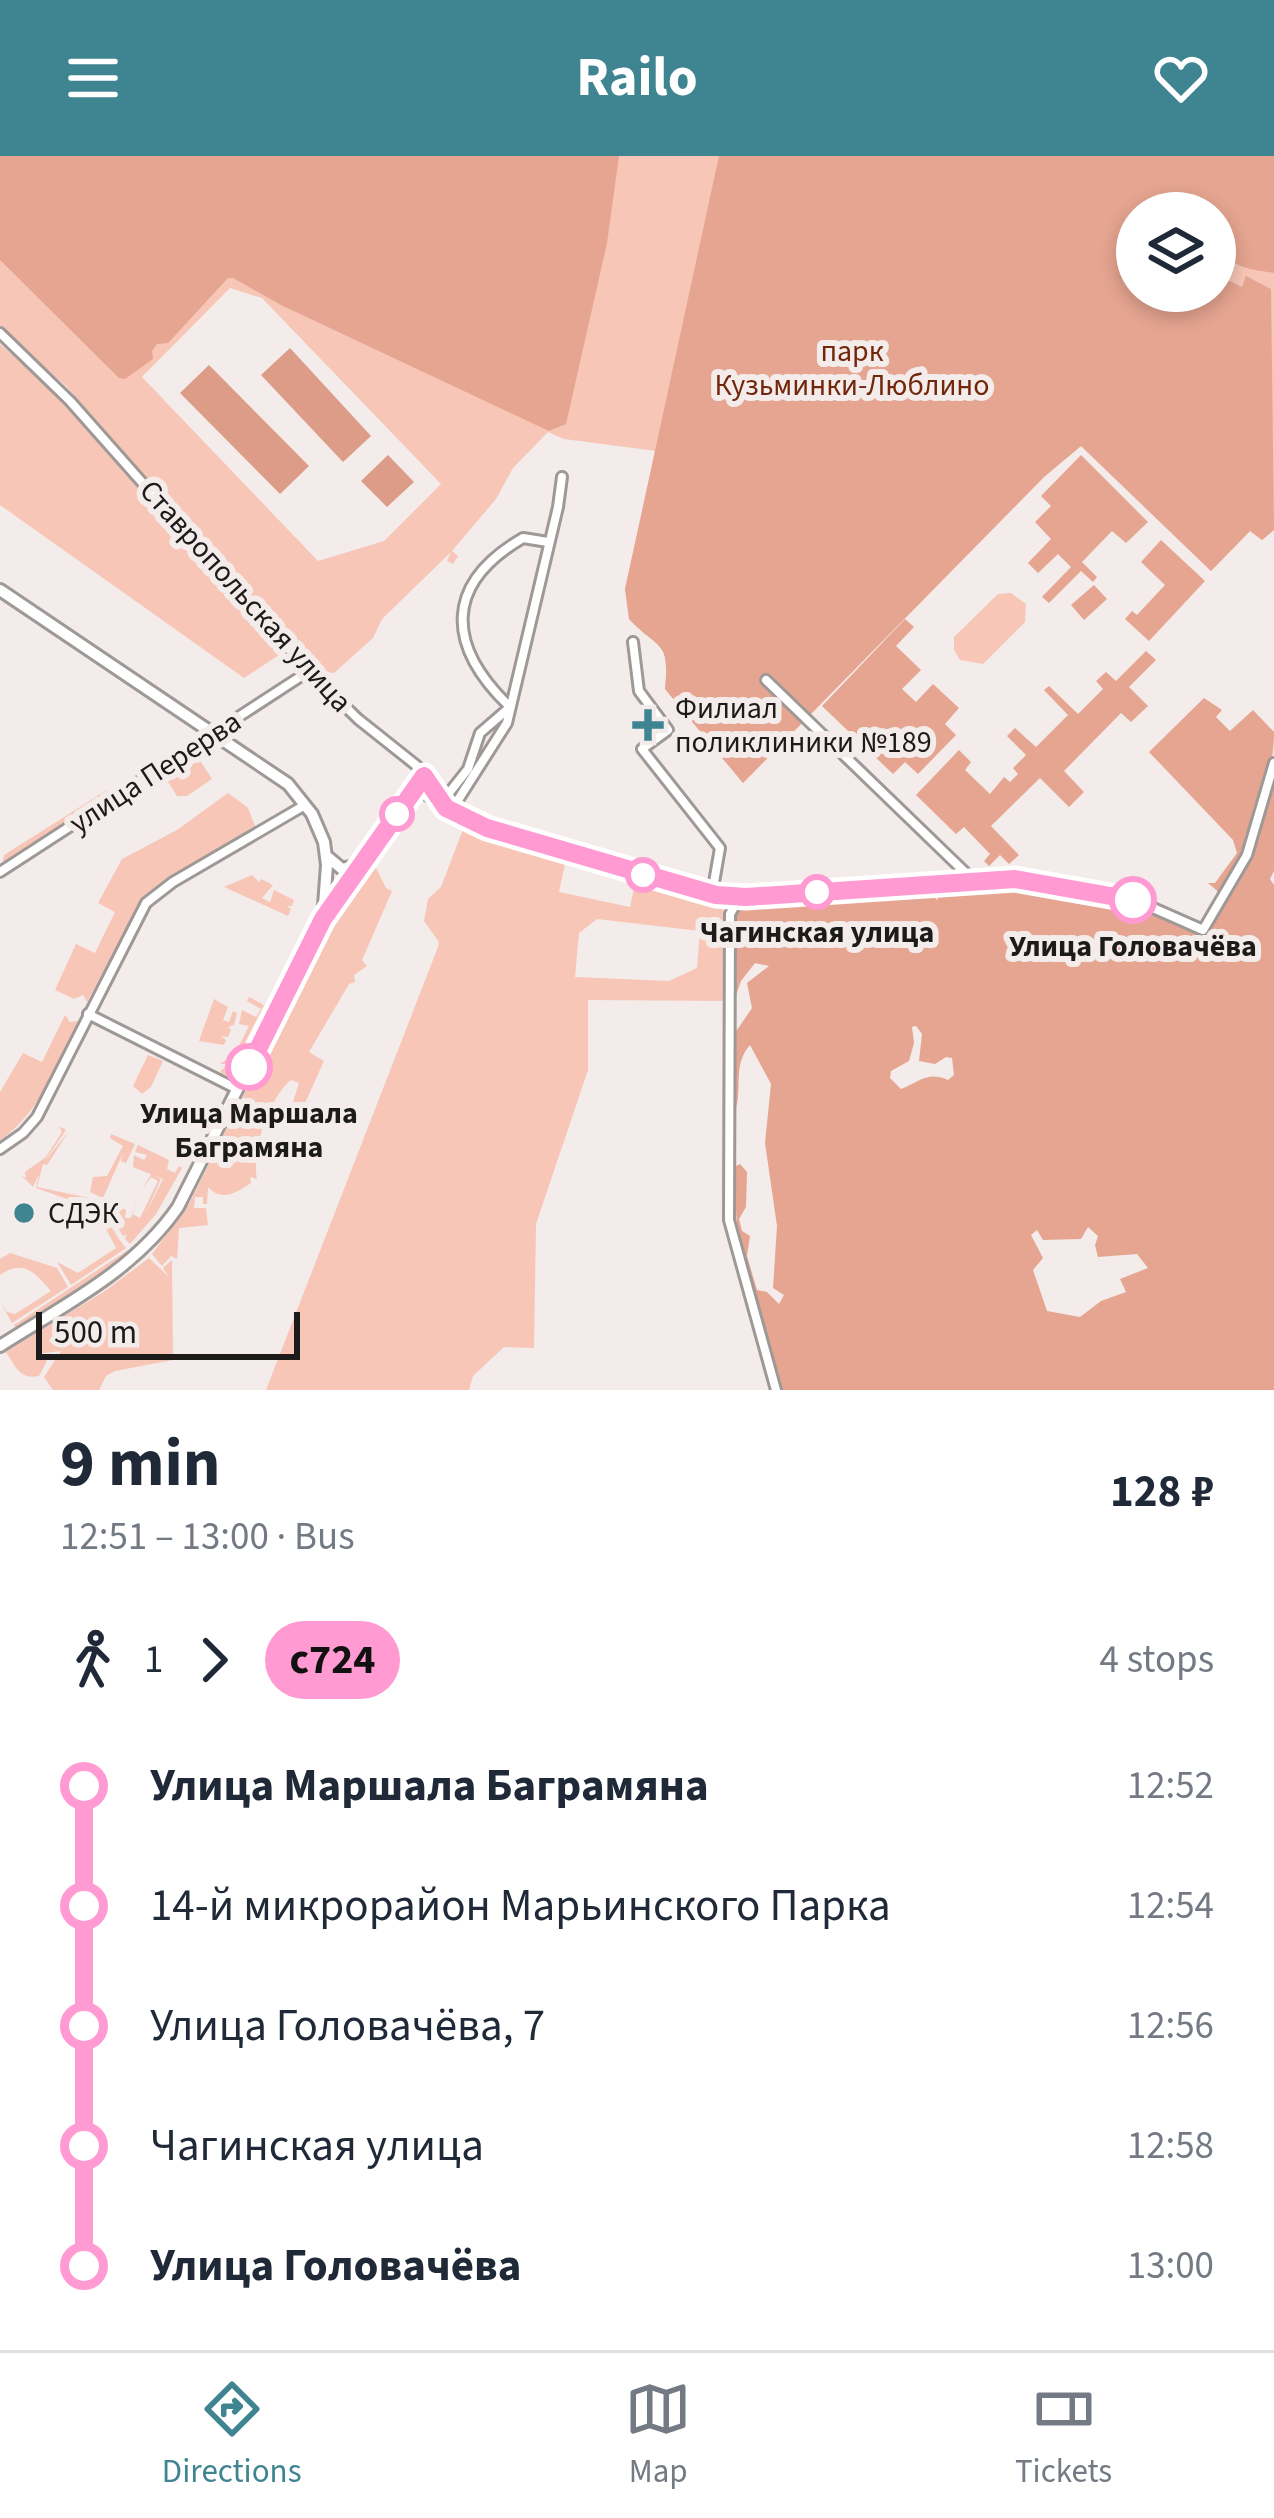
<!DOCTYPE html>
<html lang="en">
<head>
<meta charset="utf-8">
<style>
  :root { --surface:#fff; --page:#f2f2f3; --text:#1f2937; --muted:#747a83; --line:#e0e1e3; --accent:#3f8491 }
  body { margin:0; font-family:"Source Sans 3",sans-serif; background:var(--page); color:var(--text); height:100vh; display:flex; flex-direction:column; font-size:45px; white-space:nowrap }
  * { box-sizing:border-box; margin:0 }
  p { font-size:39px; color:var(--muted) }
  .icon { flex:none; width:66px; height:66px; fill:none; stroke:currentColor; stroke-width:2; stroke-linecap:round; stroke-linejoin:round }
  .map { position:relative; height:1234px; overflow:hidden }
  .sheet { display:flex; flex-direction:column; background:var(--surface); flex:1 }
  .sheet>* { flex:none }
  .badge { padding:0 24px; border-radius:39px; font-size:42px; line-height:78px }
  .buttons { position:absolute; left:1116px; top:36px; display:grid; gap:24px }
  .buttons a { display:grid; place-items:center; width:120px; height:120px; border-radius:50%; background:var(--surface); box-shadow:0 6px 18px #0003; font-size:60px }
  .scale { position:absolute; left:36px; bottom:30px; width:264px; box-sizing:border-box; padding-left:12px; border:6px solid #1d1a1a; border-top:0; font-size:33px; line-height:42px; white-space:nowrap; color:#1d1a1a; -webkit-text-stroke:9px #f3ecea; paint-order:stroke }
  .map>.badge { position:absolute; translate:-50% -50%; box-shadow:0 0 0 6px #fff }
  .legs { display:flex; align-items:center; gap:18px; height:132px; padding:0 60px; font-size:39px }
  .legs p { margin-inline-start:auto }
  .head { display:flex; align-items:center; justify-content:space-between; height:204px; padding:0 60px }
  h1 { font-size:66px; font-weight:700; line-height:90px }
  ul { padding:0 60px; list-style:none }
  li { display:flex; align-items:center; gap:42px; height:120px; font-size:45px }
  li i { display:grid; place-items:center; width:18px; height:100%; margin:0 15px; background:currentColor }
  li i::after { content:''; width:30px; height:30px; margin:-15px; border:9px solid; border-radius:50%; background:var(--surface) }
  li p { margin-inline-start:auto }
  li:first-child i { background:linear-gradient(#0000 50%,currentColor 0) }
  li:last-child i { background:linear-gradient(currentColor 50%,#0000 0) }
  header { display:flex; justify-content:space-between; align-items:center; height:156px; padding:0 60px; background:var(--accent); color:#fff; font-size:54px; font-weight:700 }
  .dock { display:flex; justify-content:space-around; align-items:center; height:168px; border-top:3px solid var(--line); background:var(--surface); font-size:33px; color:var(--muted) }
  .dock a { display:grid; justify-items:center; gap:6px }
  .dock .on { color:var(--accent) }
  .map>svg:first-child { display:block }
  .green { fill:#f7c6b7; fill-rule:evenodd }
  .forest { fill:#e5a590; fill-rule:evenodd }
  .water { fill:#dc9c88 }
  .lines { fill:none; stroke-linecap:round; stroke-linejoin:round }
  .minor-casing { stroke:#9e9896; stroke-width:14 }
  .major-casing { stroke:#9e9896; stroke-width:16 }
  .minor { stroke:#fff; stroke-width:8 }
  .major { stroke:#fff; stroke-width:10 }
  .line-1-casing { stroke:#fff; stroke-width:27 }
  .line-1 { stroke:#ff9ad2; stroke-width:18 }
  .poi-dot { fill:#3f8491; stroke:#f3ecea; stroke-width:4.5 }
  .stop-1-dot { fill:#fff; stroke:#ff9ad2; stroke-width:6 }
  .labels { text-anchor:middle; stroke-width:12; stroke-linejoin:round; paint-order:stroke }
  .park-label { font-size:30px; fill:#72270b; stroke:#f3ecea }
  .street-label { font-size:30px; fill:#1d1a1a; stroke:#f3ecea }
  .poi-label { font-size:30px; fill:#1d1a1a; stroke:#f3ecea; text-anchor:start }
  .stop-label { font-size:30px; font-weight:bold; fill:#1d1a1a; stroke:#f3ecea }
</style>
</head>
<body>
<header><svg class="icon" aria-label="menu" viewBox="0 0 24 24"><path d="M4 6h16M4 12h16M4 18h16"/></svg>Railo<svg class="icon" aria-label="heart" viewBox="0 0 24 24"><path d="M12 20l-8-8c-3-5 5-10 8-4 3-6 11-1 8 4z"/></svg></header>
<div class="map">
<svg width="1274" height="1234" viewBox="0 0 1274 1234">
  <rect width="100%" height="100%" fill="#f3ecea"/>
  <g class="green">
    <path d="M0 0H1274V374L1262 384 1250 375 1211 415 1081 290 1044 321 743 627 665 533C670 483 659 495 629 463L625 433 656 295 564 283 548 276 513 312 496 343 452 395 458 400 453 408 447 405 451 396 382 463 373 482 334 517 311 513 67 231 0 172ZM1137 57H1215V135H1137ZM230 132 262 142 441 328 384 385 318 405 142 221Z"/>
    <path d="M0 188 56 238 282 497 244 522 0 349Z"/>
    <path d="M1011 437 1026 448 1025 466 983 508 960 504 954 494V481L998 438Z"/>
    <path d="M199 603 212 623 187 640H177L168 626Z"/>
    <path d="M107 634 116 637 2 710 4 699Z"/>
    <path d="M228 637 248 652 255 670 145 739 148 741 90 850 142 744 87 846 83 839 74 843 55 834 76 788 95 797 115 756 98 747 122 703 177 674Z"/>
    <path d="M465 668 493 683 717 744 727 760 726 845 588 844V914L536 1068 534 1192 504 1191 473 1220 469 1234H266L438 791 439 786 424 765 428 743 441 731ZM565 708 636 723 630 751 559 736ZM597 763 700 775 697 812 669 825 575 821 579 777Z"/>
    <path d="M374 708 386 732 392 735 362 804 367 810 354 819 355 826 349 828 309 896 324 905 301 956 291 952 299 927 291 924C269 942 251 995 257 1023L250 1021 251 1027C236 1037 222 1046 208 1031L207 1048H203V1041H195L194 1052H206L208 1069 179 1072 177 1103 171 1100 162 1110 152 1098 189 1048 315 797Z"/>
    <path d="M252 719 259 726 261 723 273 729 262 742 270 746 274 734 294 744 292 750H287L291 753 288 760 224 731Z"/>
    <path d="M249 841 264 849 228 920 220 916 228 908H220L235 898 249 870 239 868 242 854 256 861 261 853 247 845Z"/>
    <path d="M214 843 228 851 223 864 229 866 233 855 237 857 234 869 228 871 231 874 228 881 221 880 226 884 224 889 199 885Z"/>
    <path d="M65 859 70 866 78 865C58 908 40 957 0 984V936L23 897 42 906Z"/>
    <path d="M148 899 163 905 151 931 142 938 133 930Z"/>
    <path d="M59 970 66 974 44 1006 69 975 47 1009 43 1008 37 1031 89 1042 84 1049 36 1032 39 1018 33 1031 21 1019 26 1022 25 1016 46 1001 62 976Z"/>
    <path d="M111 978 135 988 126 1007 121 1005 123 997 103 1042 90 1036 93 1021 107 1020 123 990 110 982Z"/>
    <path d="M138 989 169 1004 167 1013 175 1017 179 1010 182 1012 156 1058 130 1088 125 1083 127 1078 123 1080 111 1061 96 1052 104 1048 114 1054 107 1049 109 1045 126 1054 125 1062H131L140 1037 132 1058 140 1062 158 1025 151 1021 142 1034 151 1018 161 1023 145 1059 163 1023 133 1011 134 999 144 1004 147 999 135 996Z"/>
    <path d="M87 1056C110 1059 112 1076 126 1092L71 1129 57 1106 78 1117 116 1092 100 1061 89 1059 86 1062 89 1068H84Z"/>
    <path d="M128 1094 132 1097 108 1117 16 1173 14 1169Z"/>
    <path d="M10 1097 57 1112 68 1131 12 1167 0 1145 7 1156 15 1158 51 1135C34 1116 24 1103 0 1119V1103Z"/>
    <path d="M149 1102 169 1121 163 1112 172 1104 173 1204 115 1215 106 1220 99 1234H53L44 1221 61 1195 36 1198 47 1205 39 1220C20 1224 15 1210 6 1196L105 1135Z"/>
  </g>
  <g class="forest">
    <path d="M0 0H619L607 87 566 268 549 275 281 149 233 122H228L168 187 157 188 152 195 153 203 125 223 119 222 0 104Z"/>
    <path d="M719 0H1274V117C1251 113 1240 114 1224 98L1215 97V57H1137V135H1215V118L1242 131 1246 120 1271 133 1274 374 1262 384 1250 375 1211 415 1081 290 1044 321 743 627 665 533C670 483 659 495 629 463L625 433Z"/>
    <path d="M1081 299 1148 366 1126 387 1112 375 1082 406 1097 421 1093 426 1081 415 1049 447 1042 441 1071 411 1058 398 1038 417 1028 407 1051 383 1035 366 1051 350 1041 340Z"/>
    <path d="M1161 384 1205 425 1149 485 1125 463 1132 455 1137 459 1165 429 1141 406Z"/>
    <path d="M1094 429 1107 443 1084 464 1071 449Z"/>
    <path d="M905 463 914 471 896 490 921 514 902 533 916 546 933 528 959 552 945 568 956 579 918 618 905 606 893 618 822 550Z"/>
    <path d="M1146 495 1156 504 1129 531 1148 550 1131 566 1121 557 1064 615 1084 636 1069 651 1040 622 991 670 1019 699 1009 708 1000 699 989 710 984 705 990 698 964 671 956 678 916 639 959 594 971 606 965 614 990 638 1004 621 1010 626 1018 618 1013 612 1026 599 1007 580 1015 572 1036 591 1068 559 1044 534 1049 530 1078 558 1103 533 1096 525 1106 516 1116 525Z"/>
    <path d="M1204 542 1222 554 1216 561 1230 575 1253 554 1274 576C1274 627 1248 694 1223 740L1208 727H1215L1237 697 1233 684 1149 596Z"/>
    <path d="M1274 621V715L1270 723 1274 729V1234H782L737 1074 734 1011 740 1008 747 1016 746 1051 739 1063 742 1075 750 1080 747 1100 757 1134 767 1136 779 1148 784 1139 773 1132 777 1070 765 987 771 928 750 889C732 909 743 933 735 955V877L752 852 747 827 769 810 755 807 741 825 735 842 736 763 741 745 927 733 937 744 942 732C1047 725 1115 735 1210 783L1214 777 1211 773 1252 699ZM916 870 922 878 919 905 935 908 946 901 952 902 954 919 948 924C927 915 920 926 901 933L890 922 891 915 909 905 914 887 912 871ZM1088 1071 1098 1080 1095 1089 1098 1101 1137 1098 1148 1112 1120 1123 1126 1136 1101 1145 1080 1161 1047 1155 1033 1114 1043 1102 1031 1079 1037 1074 1043 1084 1081 1083Z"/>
  </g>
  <g class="water">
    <path d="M290 192 371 280 343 306 261 219Z"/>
    <path d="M209 209 309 310 280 338 180 237Z"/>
    <path d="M388 299 414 326 387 351 361 325Z"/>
  </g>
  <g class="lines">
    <g class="minor-casing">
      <g id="minor">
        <path d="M0 177 70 245 309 515 358 563 417 610 441 647 451 655 504 678 719 739 1015 723 1135 744 1203 774 1247 699 1274 607"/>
        <path d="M633 486 639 535 668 574 642 593 720 692 712 738"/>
        <path d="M766 524 973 724"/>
        <path d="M509 550C446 489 444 428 523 382L548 386"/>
        <path d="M411 638 421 636 440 647"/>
        <path d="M441 647 468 613 480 577 509 552"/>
        <path d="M451 655 507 567 558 351 562 321"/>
        <path d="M0 716 309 515"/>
        <path d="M740 741 730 758 729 1064 776 1234"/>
        <path d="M324 761 424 620"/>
        <path d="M88 858 237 933"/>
        <path d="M0 993 23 977 37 961 146 747 173 726 305 649"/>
      </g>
    </g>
    <g class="major-casing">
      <g id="major">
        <path d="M0 434 288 628 312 658 324 686 327 709 323 763 178 1051C134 1115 64 1149 0 1190"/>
        <path d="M329 702 342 713 362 708"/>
      </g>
    </g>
    <use href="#minor" class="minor"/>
    <use href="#major" class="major"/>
  </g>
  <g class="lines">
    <g class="line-1-casing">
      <path id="line-1" d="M249 911 323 763 424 620 446 652 487 672 716 739 746 741 1015 723 1133 744"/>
    </g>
    <use href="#line-1" class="line-1"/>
  </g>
  <g class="poi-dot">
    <path d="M642 551h12v12h12v12h-12v12h-12v-12h-12v-12h12z"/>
    <circle cx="24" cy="1057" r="12"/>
  </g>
  <g class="stop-1-dot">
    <circle cx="397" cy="658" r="15"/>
    <circle cx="643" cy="719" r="15"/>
    <circle cx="817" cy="736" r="15"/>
    <circle cx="1133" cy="744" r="21"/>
    <circle cx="249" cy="911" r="21"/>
  </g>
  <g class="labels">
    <g class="park-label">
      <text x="852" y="205">парк<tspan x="852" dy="34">Кузьминки-Люблино</tspan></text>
    </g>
    <g class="street-label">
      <text transform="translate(246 440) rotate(48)" y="10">Ставропольская улица</text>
      <text transform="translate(155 616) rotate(-33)" y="10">улица Перерва</text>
    </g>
    <g class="poi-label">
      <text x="675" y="562">Филиал<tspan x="675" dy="34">поликлиники №189</tspan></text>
      <text x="48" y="1067">СДЭК</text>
    </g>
    <g class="stop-label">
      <text x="817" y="786">Чагинская улица</text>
      <text x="1133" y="800">Улица Головачёва</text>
      <text x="249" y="967">Улица Маршала<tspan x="249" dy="34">Баграмяна</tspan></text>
    </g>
  </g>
</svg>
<div class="buttons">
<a><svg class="icon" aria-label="layers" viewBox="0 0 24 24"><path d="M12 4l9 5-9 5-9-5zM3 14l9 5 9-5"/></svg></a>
</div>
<div class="scale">500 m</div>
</div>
<section class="sheet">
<div class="head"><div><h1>9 min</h1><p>12:51 – 13:00 · Bus</p></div><b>128 ₽</b></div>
<div class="legs"><svg class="icon" aria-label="walk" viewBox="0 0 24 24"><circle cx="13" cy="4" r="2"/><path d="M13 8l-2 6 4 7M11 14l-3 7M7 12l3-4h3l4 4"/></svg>1<svg class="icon" aria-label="forward" viewBox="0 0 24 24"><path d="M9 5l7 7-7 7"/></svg><b class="badge" style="background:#ff9ad2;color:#111">с724</b><p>4 stops</p></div>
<ul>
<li><i style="color:#ff9ad2"></i><b>Улица Маршала Баграмяна</b><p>12:52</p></li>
<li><i style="color:#ff9ad2"></i><span>14-й микрорайон Марьинского Парка</span><p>12:54</p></li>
<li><i style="color:#ff9ad2"></i><span>Улица Головачёва, 7</span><p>12:56</p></li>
<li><i style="color:#ff9ad2"></i><span>Чагинская улица</span><p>12:58</p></li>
<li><i style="color:#ff9ad2"></i><b>Улица Головачёва</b><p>13:00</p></li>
</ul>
</section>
<nav class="dock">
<a class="on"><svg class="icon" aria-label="directions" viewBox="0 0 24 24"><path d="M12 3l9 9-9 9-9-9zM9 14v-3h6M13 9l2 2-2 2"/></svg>Directions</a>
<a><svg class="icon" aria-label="map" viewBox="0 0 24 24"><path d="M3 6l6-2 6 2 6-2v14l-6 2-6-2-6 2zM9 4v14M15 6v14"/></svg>Map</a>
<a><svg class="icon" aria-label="tickets" viewBox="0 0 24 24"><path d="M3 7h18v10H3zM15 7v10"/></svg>Tickets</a>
</nav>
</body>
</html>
